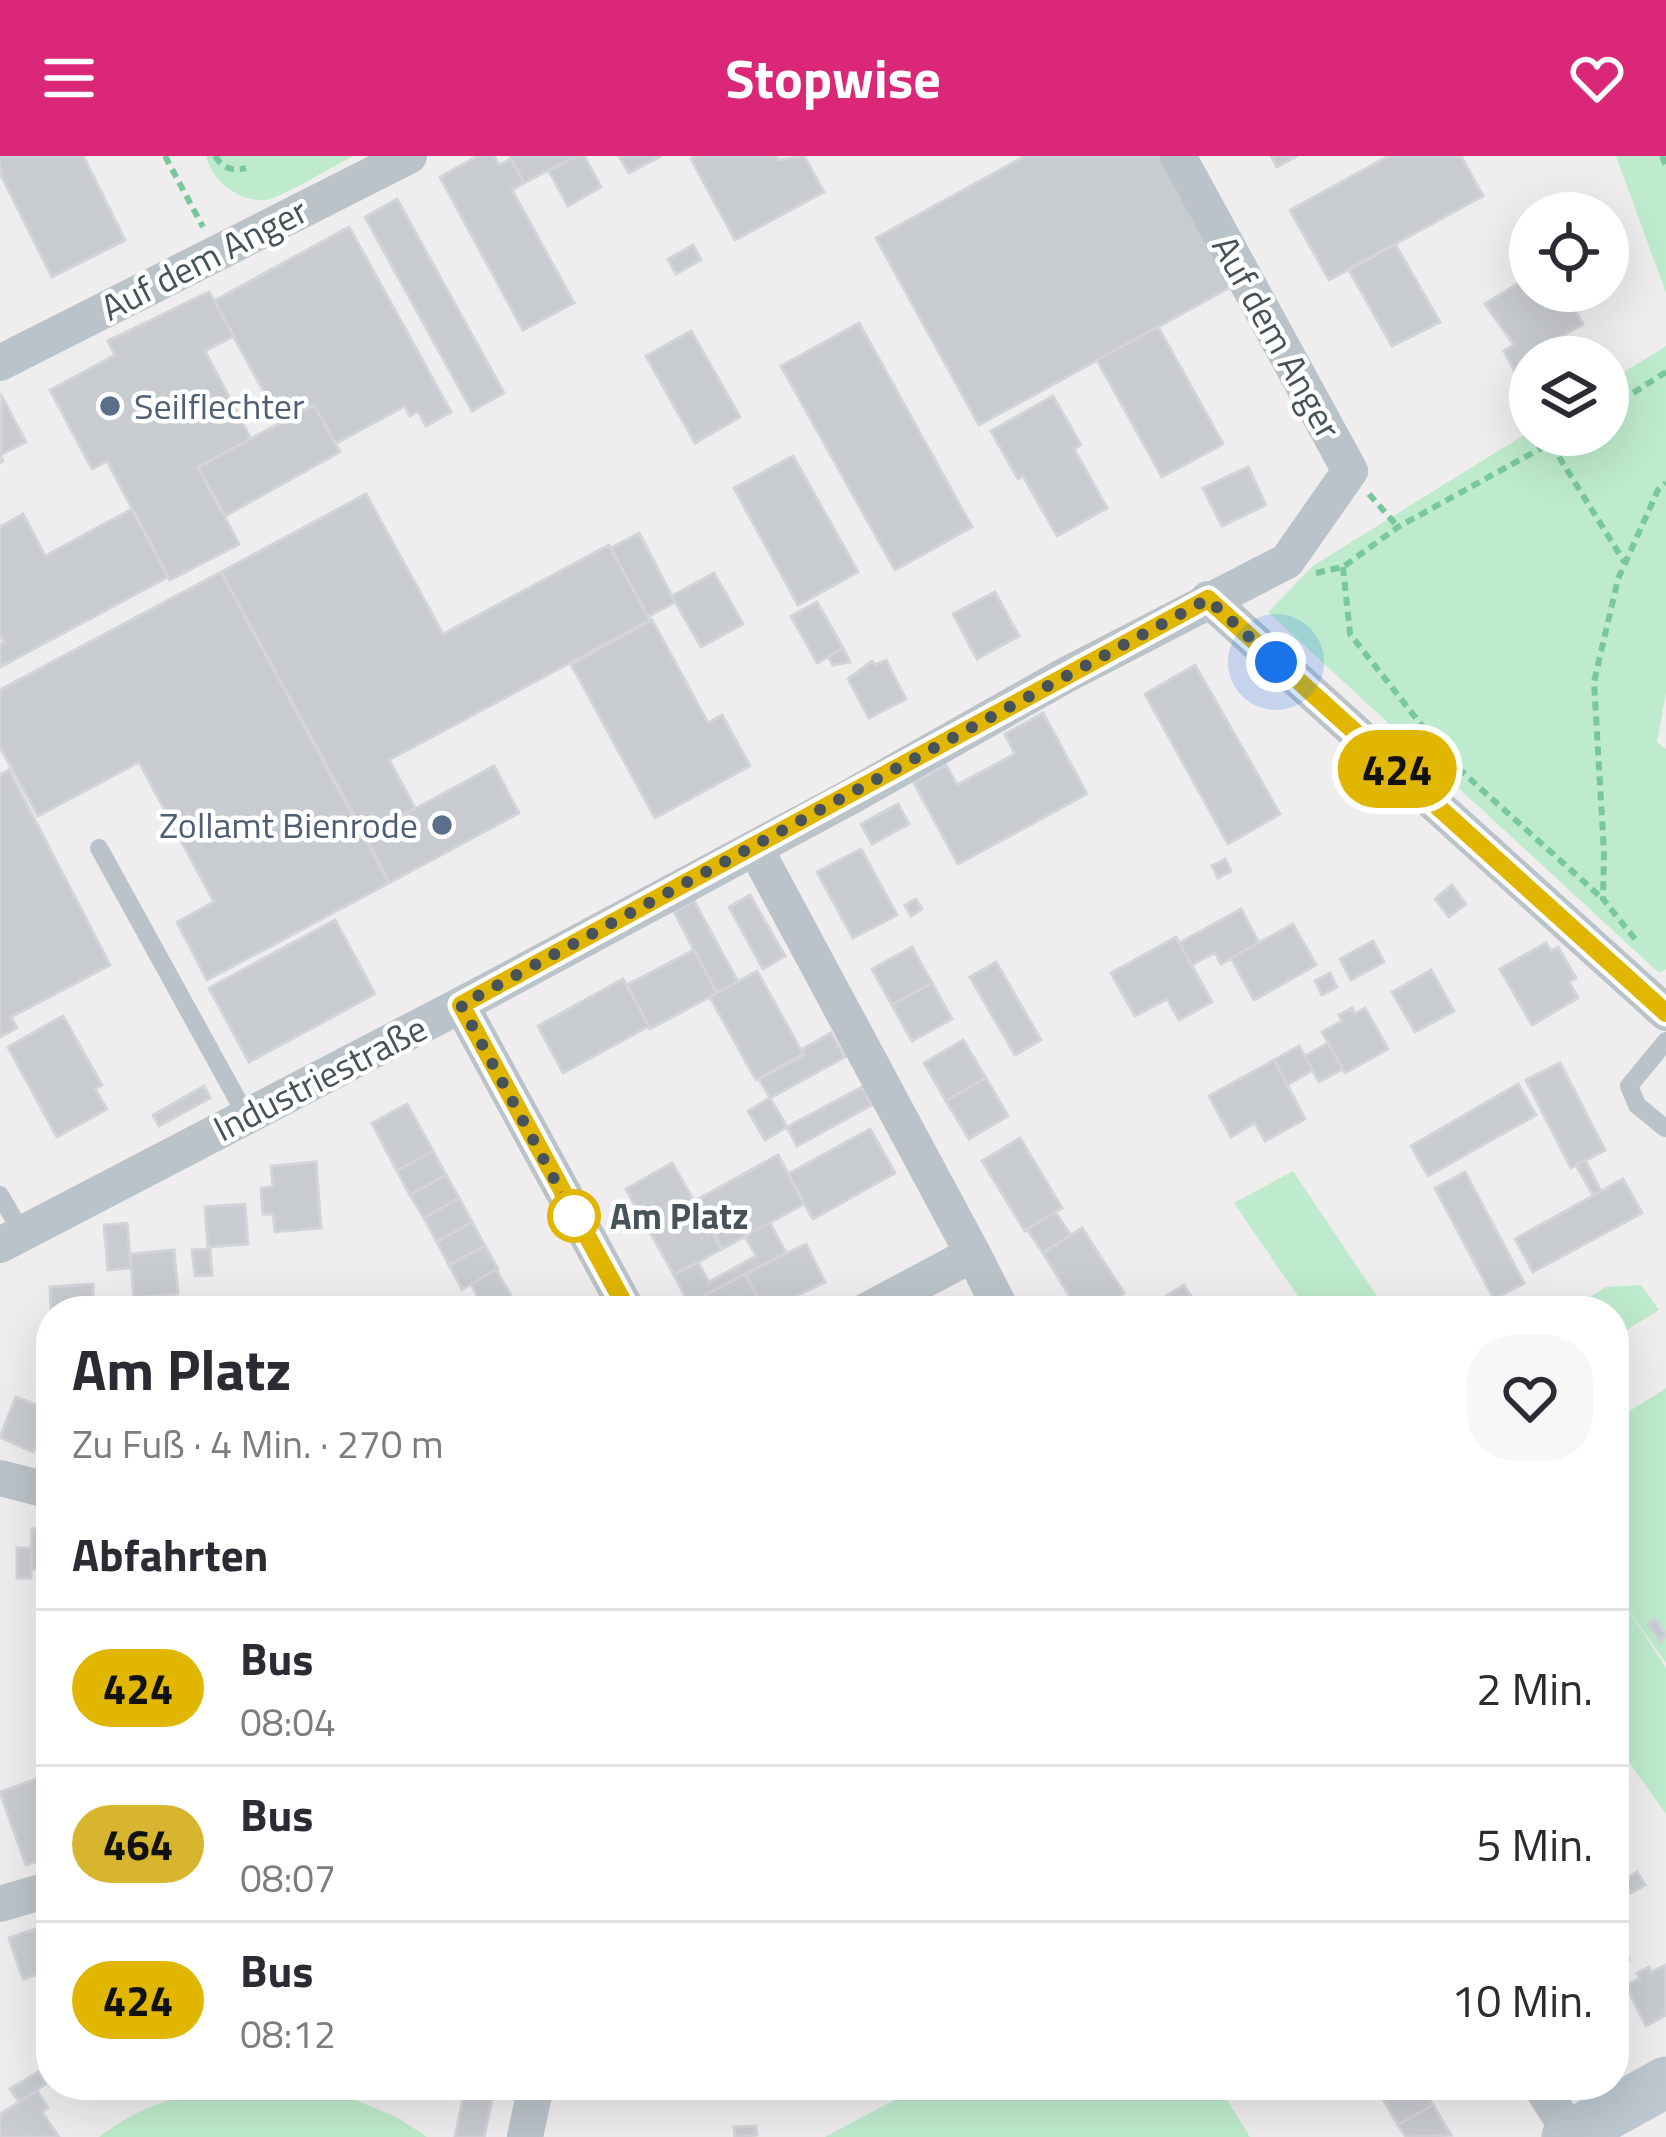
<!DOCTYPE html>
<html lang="de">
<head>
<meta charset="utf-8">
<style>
  :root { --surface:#fff; --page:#f7f7f7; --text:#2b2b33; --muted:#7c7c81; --line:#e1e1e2; --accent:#db2777 }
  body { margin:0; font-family:"Titillium Web",sans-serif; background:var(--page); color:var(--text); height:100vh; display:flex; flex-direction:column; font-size:45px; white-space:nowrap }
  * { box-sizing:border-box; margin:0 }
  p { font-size:39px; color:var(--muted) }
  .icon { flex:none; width:66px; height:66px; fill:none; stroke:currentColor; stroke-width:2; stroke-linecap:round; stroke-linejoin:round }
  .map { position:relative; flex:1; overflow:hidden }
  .details { position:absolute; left:36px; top:1140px; width:1593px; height:804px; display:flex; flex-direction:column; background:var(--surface); border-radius:48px; box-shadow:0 12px 48px #0002 }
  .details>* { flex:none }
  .badge { padding:0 24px; border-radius:39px; font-size:42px; line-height:78px }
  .tools { position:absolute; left:1509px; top:36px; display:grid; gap:24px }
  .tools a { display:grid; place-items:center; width:120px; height:120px; border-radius:50%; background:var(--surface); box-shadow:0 12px 48px #0002; font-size:60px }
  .you { position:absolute; width:60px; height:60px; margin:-30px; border:9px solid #fff; border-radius:50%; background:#1a73e8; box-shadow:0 0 0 18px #1a73e833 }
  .map>.badge { position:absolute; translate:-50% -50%; box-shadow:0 0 0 6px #fff }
  h2 { padding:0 36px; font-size:45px; line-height:108px }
  .round { display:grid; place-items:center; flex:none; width:126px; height:126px; border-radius:48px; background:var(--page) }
  .overview { display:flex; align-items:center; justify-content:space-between; height:204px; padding:0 36px }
  h1 { font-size:57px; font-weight:700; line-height:90px }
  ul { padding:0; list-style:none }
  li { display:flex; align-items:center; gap:36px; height:156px; padding:0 36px; border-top:3px solid var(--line) }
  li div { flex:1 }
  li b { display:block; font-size:45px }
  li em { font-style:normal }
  li .badge { min-width:132px; font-weight:700; text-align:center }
  header { display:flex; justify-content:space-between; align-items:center; height:156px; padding:0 36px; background:var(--accent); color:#fff; font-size:54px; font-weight:700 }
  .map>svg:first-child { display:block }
  .green { fill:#beebcd }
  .building { fill:#c8cbd0; stroke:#d2d4d9; stroke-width:3 }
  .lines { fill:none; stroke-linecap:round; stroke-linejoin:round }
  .path { stroke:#79c79d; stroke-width:6; stroke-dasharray:9 6; stroke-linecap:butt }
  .lane { stroke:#bac3c9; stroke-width:18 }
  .street { stroke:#bac3c9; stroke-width:36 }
  .secondary { stroke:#bcc7d0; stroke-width:51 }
  .line-casing { stroke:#fff; stroke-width:27 }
  .line { stroke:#e1b600; stroke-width:18 }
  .walk { stroke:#475259; stroke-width:12; stroke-dasharray:0 21.6 }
  .service-dot { fill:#5c6f8a; stroke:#fff; stroke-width:4.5 }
  .stop-dot { fill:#fff; stroke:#e1b600; stroke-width:6 }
  .labels { text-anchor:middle; stroke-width:9; stroke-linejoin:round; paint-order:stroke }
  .street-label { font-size:36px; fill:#475259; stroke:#fff }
  .service-label { font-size:36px; fill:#4e5e75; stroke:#fff; text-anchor:start }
  .stop-label { font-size:36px; font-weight:bold; fill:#475259; stroke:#fff; text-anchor:start }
</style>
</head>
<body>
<header><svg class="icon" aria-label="menu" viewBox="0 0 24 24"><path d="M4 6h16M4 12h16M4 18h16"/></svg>Stopwise<svg class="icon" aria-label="heart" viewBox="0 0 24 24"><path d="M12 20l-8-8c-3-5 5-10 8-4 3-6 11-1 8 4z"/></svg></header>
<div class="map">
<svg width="1666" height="1981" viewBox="0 0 1666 1981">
  <rect width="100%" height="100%" fill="#f0edee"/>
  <g class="green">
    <path d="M206 0H353C335 9 280 43 264 44 237 45 212 25 206 0Z"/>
    <path d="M1616 0H1666V137Z"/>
    <path d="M1666 190V537L1657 586 1666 593V813L1659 817 1268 456 1313 410 1530 275V279H1608V226Z"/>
    <path d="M1293 1015 1387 1155H1308L1234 1047Z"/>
    <path d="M1641 1129 1659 1154 1614 1182V1155H1568L1606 1131Z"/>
    <path d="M1666 1232V1507L1623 1446 1666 1512V1658L1614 1585V1265Z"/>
    <path d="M241 1929 324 1931 396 1961 427 1981H99C140 1949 189 1934 241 1929Z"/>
    <path d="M922 1929H1218L1250 1981H825Z"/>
  </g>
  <g class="building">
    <path d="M0 0H83L125 84 52 121 0 17Z"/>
    <path d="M478 0H494L499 9 511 3 524 27 512 34 574 147 523 174 440 21Z"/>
    <path d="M510 0H576L524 27Z"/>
    <path d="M576 0H584L601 31 568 50 549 15Z"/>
    <path d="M619 0H661L629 17Z"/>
    <path d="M696 0H776L779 4 804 0 824 36 735 84 691 3Z"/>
    <path d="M1025 0H1165L1236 128 979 269 876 82Z"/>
    <path d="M1271 0H1297L1277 11Z"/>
    <path d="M1389 0H1461L1483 40 1329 124 1290 54Z"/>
    <path d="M397 43 504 237 472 255 365 61Z"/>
    <path d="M349 71 451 256 426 270 418 255 410 260 405 250 335 288 314 249 281 267 214 145Z"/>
    <path d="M1395 88 1440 166 1392 190 1349 114Z"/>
    <path d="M693 89 701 104 676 118 668 103Z"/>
    <path d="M1530 120V135H1564L1583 168 1537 194 1540 201H1530V207L1515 216 1504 195 1514 189 1485 148Z"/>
    <path d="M209 136 234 180 205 195 251 283 198 311 239 388 170 424 107 305 92 313 50 234 115 199 108 185Z"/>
    <path d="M859 167 972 371 895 414 781 210Z"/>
    <path d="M1158 171 1223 288 1162 321 1097 204Z"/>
    <path d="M691 175 740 261 695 287 646 200Z"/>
    <path d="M1053 240 1081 289 1074 293 1107 352 1057 380 1023 320 1018 323 991 275Z"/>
    <path d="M2 241 26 286 0 299 3 305 0 307Z"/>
    <path d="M314 249 340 296 225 360 198 311Z"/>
    <path d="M793 300 858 416 798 449 734 332Z"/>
    <path d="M1248 311 1266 349 1222 370 1203 332Z"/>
    <path d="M366 338 443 478 609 389 650 464 389 604 415 652 365 680 221 416Z"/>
    <path d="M132 353 168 421 0 511V488L4 486 0 479V371L23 358 45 400Z"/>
    <path d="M639 377 675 446 648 461 611 392Z"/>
    <path d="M221 416 389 727 207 824 177 766 214 746 139 606 38 660 0 591V534Z"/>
    <path d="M714 417 743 468 701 491 672 440Z"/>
    <path d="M995 436 1019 480 977 503 953 458Z"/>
    <path d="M817 446 843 492 817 507 791 460Z"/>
    <path d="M652 464 708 567 722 559 750 610 655 662 571 508Z"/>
    <path d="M843 492 850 506 833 509 828 501Z"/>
    <path d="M886 504 906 543 869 562 848 523 872 505 875 509Z"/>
    <path d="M1195 509 1280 658 1228 688 1145 538Z"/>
    <path d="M1043 557 1087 638 958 708 914 627 946 609 957 629 1015 598 1005 578Z"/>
    <path d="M494 610 519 657 389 727 365 680Z"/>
    <path d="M9 614 110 809 11 861 17 872 0 881V619Z"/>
    <path d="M898 648 909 668 872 688 861 668Z"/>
    <path d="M861 693 897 759 853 782 817 716Z"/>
    <path d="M1225 703 1231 715 1218 722 1212 710Z"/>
    <path d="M1452 729 1466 748 1449 761 1435 743Z"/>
    <path d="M750 739 785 800 763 813 729 751Z"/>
    <path d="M916 743 922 753 911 760 905 749Z"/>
    <path d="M694 745 738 826 717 837 674 756Z"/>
    <path d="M1241 753 1259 787 1221 808 1215 797 1191 809 1179 787Z"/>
    <path d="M335 764 375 838 249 906 209 832Z"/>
    <path d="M1293 768 1316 809 1254 844 1231 802Z"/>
    <path d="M1176 781 1212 846 1179 864 1167 843 1135 860 1111 817Z"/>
    <path d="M1373 785 1384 806 1351 824 1340 803Z"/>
    <path d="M1546 787 1551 795 1558 791 1576 822 1569 826 1578 842 1532 869 1500 813Z"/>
    <path d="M912 791 932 827 892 849 872 813Z"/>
    <path d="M694 794 717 837 650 873 627 829Z"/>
    <path d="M996 806 1041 884 1015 899 970 821Z"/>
    <path d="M1431 814 1454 855 1415 876 1392 836Z"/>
    <path d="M757 815 803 898 756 924 710 841Z"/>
    <path d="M1330 817 1337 831 1322 839 1315 825Z"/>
    <path d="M623 823 649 870 563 917 538 870Z"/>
    <path d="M932 827 952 863 912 885 892 849Z"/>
    <path d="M1352 852 1355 858 1365 852 1388 893 1345 917 1322 876 1342 865 1339 859Z"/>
    <path d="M63 860 102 929 95 933 107 953 57 981 8 891Z"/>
    <path d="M831 877 845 901 770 942 759 923 804 899 801 894Z"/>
    <path d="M963 884 986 922 946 945 924 907Z"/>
    <path d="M1328 887 1343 913 1319 926 1305 900Z"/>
    <path d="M1299 890 1313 914 1287 929 1274 904Z"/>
    <path d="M1274 904 1305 963 1265 985 1255 967 1231 981 1209 940Z"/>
    <path d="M1560 907 1605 994 1571 1012 1526 924Z"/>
    <path d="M986 922 1008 960 969 983 946 945Z"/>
    <path d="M1518 928 1536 959 1428 1020 1411 990Z"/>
    <path d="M204 930 210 942 159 970 153 959Z"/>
    <path d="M862 931 872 949 797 990 787 971Z"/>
    <path d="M770 942 787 971 765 984 748 955Z"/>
    <path d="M407 948 433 995 397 1015 372 967Z"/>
    <path d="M870 973 895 1017 813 1063 788 1018Z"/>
    <path d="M1020 982 1062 1052 1025 1075 982 1005Z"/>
    <path d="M433 995 446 1019 410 1039 397 1015Z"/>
    <path d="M778 999 804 1048 722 1093 693 1046Z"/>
    <path d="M1585 1004 1601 1035 1593 1039 1576 1009Z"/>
    <path d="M316 1006 321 1072 275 1076 273 1058H263L261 1032 273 1031 271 1010Z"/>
    <path d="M672 1007 722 1093 674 1119 626 1033Z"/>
    <path d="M1465 1016 1524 1127 1494 1143 1435 1032Z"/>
    <path d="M446 1019 459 1042 424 1062 410 1039Z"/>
    <path d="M1623 1023 1642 1057 1533 1116 1515 1083Z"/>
    <path d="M459 1042 472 1066 437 1086 424 1062Z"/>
    <path d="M245 1048 248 1088 208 1091 205 1051Z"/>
    <path d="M1055 1056 1071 1079 1043 1097 1027 1073Z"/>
    <path d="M472 1066 485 1090 449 1109 437 1086Z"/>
    <path d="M127 1067 131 1112 108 1114 104 1069Z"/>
    <path d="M770 1067 786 1097 689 1148 674 1119 698 1106 709 1126 756 1100 745 1080Z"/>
    <path d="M1082 1072 1124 1137 1097 1155H1079L1043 1097Z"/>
    <path d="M806 1088 825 1126 765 1155 745 1118Z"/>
    <path d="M485 1090 498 1113 462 1133 449 1109Z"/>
    <path d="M210 1093 212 1119 195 1120 192 1094Z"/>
    <path d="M174 1094 178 1138 134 1142 130 1098Z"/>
    <path d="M496 1114 513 1143 486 1155 471 1128Z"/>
    <path d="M745 1118 765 1155H689L686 1149Z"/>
    <path d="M93 1128 94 1155H51L50 1131Z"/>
    <path d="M1184 1129 1192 1142 1170 1155H1162L1157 1146Z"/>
    <path d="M342 1142 356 1144 355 1155H341Z"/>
    <path d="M513 1143 520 1155H493Z"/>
    <path d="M16 1241 51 1255 33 1296 0 1281Z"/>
    <path d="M32 1373H51V1414L31 1413Z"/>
    <rect x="17" y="1392" width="14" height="30"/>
    <path d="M1655 1463 1666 1478 1661 1486 1648 1468Z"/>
    <path d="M1618 1614 1628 1627 1618 1635 1614 1617Z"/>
    <path d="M48 1619 51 1629V1700L26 1709 0 1636Z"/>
    <path d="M1637 1716 1645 1729 1631 1737 1623 1725Z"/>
    <path d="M45 1770 51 1788V1814L23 1823 9 1782Z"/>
    <path d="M1614 1777 1629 1804 1614 1812Z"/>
    <path d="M1666 1809V1859L1646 1870 1626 1830 1640 1822 1637 1817 1649 1811 1651 1816Z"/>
    <path d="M38 1916 45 1928 19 1946 10 1933Z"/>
    <path d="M466 1929H495L484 1981H455Z"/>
    <path d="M1396 1929H1421L1433 1949 1398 1969 1380 1938Z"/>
    <path d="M37 1935 48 1952 42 1956 59 1981H0V1958Z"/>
    <path d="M1433 1949 1451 1979 1406 1981 1398 1969Z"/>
    <path d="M756 1970 757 1979 735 1981 734 1971Z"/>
  </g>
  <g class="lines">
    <g class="path">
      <path d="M165 0 203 71"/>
      <path d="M215 0C223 12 232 16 246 12"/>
      <path d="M1662 0 1666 10"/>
      <path d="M1608 253 1666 216"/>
      <path d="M1551 288 1625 407"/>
      <path d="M1369 338 1398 371"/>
      <path d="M1343 411 1350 478 1449 604 1603 743"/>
      <path d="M1316 417 1343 411 1398 371 1565 279"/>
      <path d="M1635 783 1603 743 1604 696 1594 526 1618 423 1658 334 1666 327"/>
    </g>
    <g class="lane">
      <path d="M99 692 247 961"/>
      <path d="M1665 972 1637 949 1629 930 1666 885"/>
      <path d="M0 1039 22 1077"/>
    </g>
    <g class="street">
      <path d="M0 207 409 0"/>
      <path d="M1208 443 1666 857"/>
      <path d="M755 692 973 1098 866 1155"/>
      <path d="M461 849 628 1155"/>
      <path d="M0 1089 461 849 848 642 1064 520 1287 405 1350 315 1178 0"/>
      <path d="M973 1098 1002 1155"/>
      <path d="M0 1322 51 1335"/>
      <path d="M0 1748 51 1733"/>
      <path d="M1540 1929 1571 1978"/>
      <path d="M525 1981 536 1929"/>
    </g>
    <path class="secondary" d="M1567 1981 1666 1926"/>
  </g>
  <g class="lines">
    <g class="line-casing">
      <path id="line" d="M628 1155 461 849 1208 443 1666 857"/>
    </g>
    <use href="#line" class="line"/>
    <path class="walk" d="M574 1060 461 849 1208 443 1276 506"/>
  </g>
  <g class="service-dot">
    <circle cx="110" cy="250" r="12"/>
    <circle cx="442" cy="669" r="12"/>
  </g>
  <circle class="stop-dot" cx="574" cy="1060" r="24"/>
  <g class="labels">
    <g class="street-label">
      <text transform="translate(204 103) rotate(-27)" y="13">Auf dem Anger</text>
      <text transform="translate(1277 181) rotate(61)" y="13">Auf dem Anger</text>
      <text transform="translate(320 922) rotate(-27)" y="13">Industriestraße</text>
    </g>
    <g class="service-label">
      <text x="134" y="263">Seilflechter</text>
      <text x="418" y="682" text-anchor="end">Zollamt Bienrode</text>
    </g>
    <g class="stop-label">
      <text x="610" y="1073">Am Platz</text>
    </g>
  </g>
</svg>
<div class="tools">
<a><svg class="icon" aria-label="locate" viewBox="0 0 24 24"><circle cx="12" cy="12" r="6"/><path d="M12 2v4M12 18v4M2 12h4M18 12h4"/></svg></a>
<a><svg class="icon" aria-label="layers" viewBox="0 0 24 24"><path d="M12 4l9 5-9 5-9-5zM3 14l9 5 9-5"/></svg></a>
</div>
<div class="you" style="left:1276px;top:506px"></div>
<b class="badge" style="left:1397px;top:613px;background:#e1b600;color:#111">424</b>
<section class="details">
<div class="overview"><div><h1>Am Platz</h1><p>Zu Fuß · 4 Min. · 270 m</p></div><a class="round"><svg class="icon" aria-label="heart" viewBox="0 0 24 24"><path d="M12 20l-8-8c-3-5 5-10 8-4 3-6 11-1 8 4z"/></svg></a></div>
<h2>Abfahrten</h2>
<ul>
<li><span class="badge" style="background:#e1b600;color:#111">424</span><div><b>Bus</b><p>08:04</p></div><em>2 Min.</em></li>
<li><span class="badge" style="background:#d7b52e;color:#111">464</span><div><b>Bus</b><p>08:07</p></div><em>5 Min.</em></li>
<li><span class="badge" style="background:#e1b600;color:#111">424</span><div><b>Bus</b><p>08:12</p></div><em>10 Min.</em></li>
</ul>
</section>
</div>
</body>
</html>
